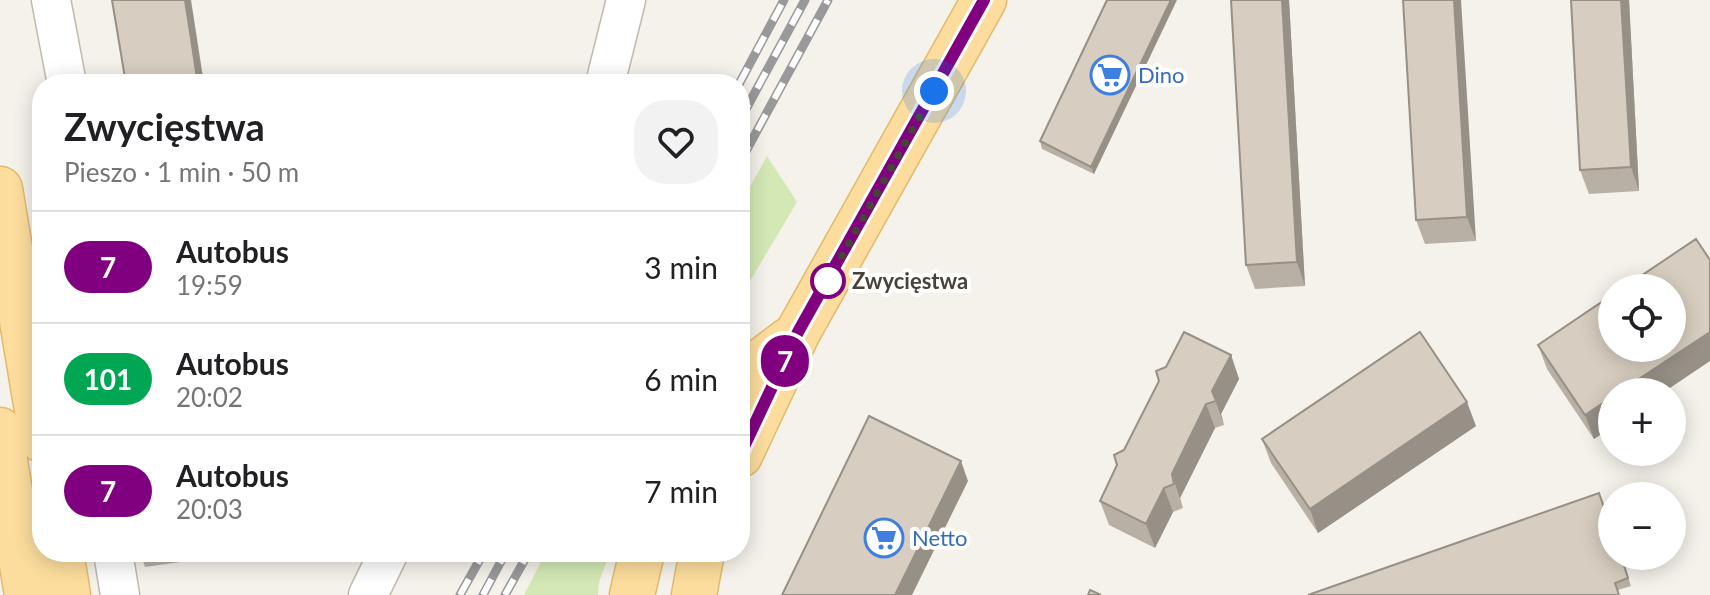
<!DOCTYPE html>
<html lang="pl">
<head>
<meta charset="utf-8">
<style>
  :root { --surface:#fff; --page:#f2f2f2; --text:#202124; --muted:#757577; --line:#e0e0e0 }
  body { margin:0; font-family:Lato,sans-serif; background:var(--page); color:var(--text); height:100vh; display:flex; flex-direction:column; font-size:30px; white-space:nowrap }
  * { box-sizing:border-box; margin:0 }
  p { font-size:26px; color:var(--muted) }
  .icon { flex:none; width:44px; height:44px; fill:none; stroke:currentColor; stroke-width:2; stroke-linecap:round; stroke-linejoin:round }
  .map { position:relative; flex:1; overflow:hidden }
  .side { position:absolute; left:32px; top:74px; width:718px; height:488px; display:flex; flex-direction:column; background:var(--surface); border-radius:32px; box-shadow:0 4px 20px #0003 }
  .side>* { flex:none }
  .badge { padding:0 16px; border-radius:26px; font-size:28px; line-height:52px }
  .controls { position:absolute; left:1598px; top:274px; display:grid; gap:16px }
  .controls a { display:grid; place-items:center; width:88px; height:88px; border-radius:50%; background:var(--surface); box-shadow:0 4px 20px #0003; font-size:40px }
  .you { position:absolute; width:40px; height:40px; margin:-20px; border:6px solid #fff; border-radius:50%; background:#1a73e8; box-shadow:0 0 0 12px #1a73e833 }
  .map>.badge { position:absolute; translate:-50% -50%; box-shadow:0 0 0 4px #fff }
  .round { display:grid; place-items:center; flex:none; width:84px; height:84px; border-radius:32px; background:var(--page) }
  .head { display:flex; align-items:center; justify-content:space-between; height:136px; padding:0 32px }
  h1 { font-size:38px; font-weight:700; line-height:60px }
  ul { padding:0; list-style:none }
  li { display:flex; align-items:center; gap:24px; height:112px; padding:0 32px; border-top:2px solid var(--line) }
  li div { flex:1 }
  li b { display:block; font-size:30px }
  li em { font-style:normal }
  li .badge { min-width:88px; font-weight:700; text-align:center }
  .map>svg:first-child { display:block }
  .green { fill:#d3e8b5 }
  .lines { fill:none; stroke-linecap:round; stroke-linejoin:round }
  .minor-casing { stroke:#c1b9ad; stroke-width:41 }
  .major-casing { stroke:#e2ba6c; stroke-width:47 }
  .minor { stroke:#fff; stroke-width:38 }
  .major { stroke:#fcdd9d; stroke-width:44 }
  .rail-casing { stroke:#999; stroke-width:9 }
  .rail { stroke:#fff; stroke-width:6; stroke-dasharray:18; stroke-linecap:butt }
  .wall { fill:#b9b0a5 }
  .shaded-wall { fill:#969086 }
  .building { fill:#d7cdc0; stroke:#969086; stroke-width:2 }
  .line-casing { stroke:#fff; stroke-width:18 }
  .line { stroke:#800080; stroke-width:12 }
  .walk { stroke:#494239; stroke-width:8; stroke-dasharray:0 14.4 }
  .stop-dot { fill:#fff; stroke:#800080; stroke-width:4 }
  .labels { text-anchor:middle; stroke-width:8; stroke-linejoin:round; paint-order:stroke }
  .shop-label { font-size:22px; fill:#366cbe; stroke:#fff; text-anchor:start }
  .stop-label { font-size:22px; font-weight:bold; fill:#494239; stroke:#fff; text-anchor:start }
</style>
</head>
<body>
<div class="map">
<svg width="1710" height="595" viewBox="0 0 1710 595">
  <rect width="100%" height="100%" fill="#f5f2eb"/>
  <g class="green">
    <path d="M767 156 797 202 740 298V205Z"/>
    <path d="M546 552H610L599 582 598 595H524Z"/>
  </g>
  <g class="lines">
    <g class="minor-casing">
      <g id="minor">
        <path d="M51 0 67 84"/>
        <path d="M605 84 626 0"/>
        <path d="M113 552 120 595"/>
        <path d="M368 595 389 552"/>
      </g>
    </g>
    <g class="major-casing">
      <g id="major">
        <path d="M0 189 42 440"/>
        <path d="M740 381 746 372 790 339"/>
        <path d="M0 430 27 595"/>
        <path d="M740 455 798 332 984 0"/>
        <path d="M61 552 68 595"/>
        <path d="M632 595 642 552"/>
        <path d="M694 595 702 552"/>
      </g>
    </g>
    <use href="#minor" class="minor"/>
    <use href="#major" class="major"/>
    <g class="rail-casing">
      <g id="rail">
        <path d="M739 84 784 0"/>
        <path d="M740 120 805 0"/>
        <path d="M740 162 828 0"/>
        <path d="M460 595 484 552"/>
        <path d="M483 595 506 552"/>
        <path d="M505 595 529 552"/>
      </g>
    </g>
    <use href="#rail" class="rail"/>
  </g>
  <g class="wall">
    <path d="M1107 0 1094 174 1042 149 1040 141Z"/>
    <path d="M1231 0H1289L1305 286 1255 289 1246 265Z"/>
    <path d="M1403 0 1476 241 1425 244 1416 220Z"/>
    <path d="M1571 0H1629L1639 191 1589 194 1580 170Z"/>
    <path d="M1538 345 1612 392V427L1594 439 1547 369Z"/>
    <path d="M1231 355 1239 379 1221 414 1224 425 1215 428 1180 498 1183 508 1173 512 1155 548 1109 525 1100 501 1124 450Z"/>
    <path d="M1476 426 1318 533 1271 463 1262 439Z"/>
    <path d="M140 552H201L202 559 145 567Z"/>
    <path d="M1621 556 1631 586 1618 590 1308 595Z"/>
  </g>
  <g class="shaded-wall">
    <path d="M185 0H191L204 84H198Z"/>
    <path d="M1171 0H1177L1094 174 1091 167Z"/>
    <path d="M1282 0H1289L1305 286 1297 262Z"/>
    <path d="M1454 0H1461L1476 241 1467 217Z"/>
    <path d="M1621 0H1629L1639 191 1631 167Z"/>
    <path d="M1710 332V361L1664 392H1619Z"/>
    <path d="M1231 355 1239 379 1221 414 1224 425 1212 391Z"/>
    <path d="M1612 397V427L1594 439 1585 415Z"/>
    <path d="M1467 402 1476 426 1318 533 1310 509Z"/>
    <path d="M1206 404 1215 428 1180 498 1183 508 1172 474Z"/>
    <path d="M961 461 968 481 912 595H895Z"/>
    <path d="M1164 488 1173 512 1155 548 1146 524Z"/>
  </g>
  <g class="building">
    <path d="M112 0H185L198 84H126Z"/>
    <path d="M1107 0H1171L1091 167 1040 141Z"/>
    <path d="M1231 0H1282L1297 262 1246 265Z"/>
    <path d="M1403 0H1454L1467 217 1416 220Z"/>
    <path d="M1571 0H1621L1631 167 1580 170Z"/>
    <path d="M1696 239 1710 260V332L1619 392H1612V397L1585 415 1538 345 1612 295V348H1672V288H1623Z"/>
    <path d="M1184 332 1231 355 1212 391 1216 401 1206 404 1172 474 1174 484 1164 488 1146 524 1100 501 1117 465 1114 455 1124 450 1159 381 1156 371 1166 367Z"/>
    <path d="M1420 332 1467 402 1310 509 1262 439Z"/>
    <path d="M869 416 961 461 895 595H782Z"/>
    <path d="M1599 493 1612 531V556H1621L1628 578 1615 583 1619 595H1308Z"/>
    <path d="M1090 590 1101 595H1088Z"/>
  </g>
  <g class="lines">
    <g class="line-casing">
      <path id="line" d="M740 455 798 332 984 0"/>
    </g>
    <use href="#line" class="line"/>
    <path class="walk" d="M828 281 934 91"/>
  </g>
  <defs>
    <g id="supermarket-ring" transform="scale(2)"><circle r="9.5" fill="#fff" stroke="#3f7fe0" stroke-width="1.5"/><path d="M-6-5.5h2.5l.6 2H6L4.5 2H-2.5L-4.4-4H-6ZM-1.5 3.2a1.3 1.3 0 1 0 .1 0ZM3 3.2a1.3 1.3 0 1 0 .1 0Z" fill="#3f7fe0"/></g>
  </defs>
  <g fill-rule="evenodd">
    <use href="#supermarket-ring" x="1110" y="75"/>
    <use href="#supermarket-ring" x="884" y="538"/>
  </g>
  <circle class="stop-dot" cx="828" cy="281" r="16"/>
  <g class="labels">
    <g class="shop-label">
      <text x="1138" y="83">Dino</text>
      <text x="912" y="546">Netto</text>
    </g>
    <g class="stop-label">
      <text x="852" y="289">Zwycięstwa</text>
    </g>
  </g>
</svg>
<div class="controls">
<a><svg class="icon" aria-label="locate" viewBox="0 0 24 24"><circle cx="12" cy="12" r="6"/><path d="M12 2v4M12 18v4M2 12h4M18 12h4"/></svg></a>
<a>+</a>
<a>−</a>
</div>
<div class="you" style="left:934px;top:91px"></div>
<b class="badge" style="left:785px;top:361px;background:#800080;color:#fff">7</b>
<section class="side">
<div class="head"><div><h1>Zwycięstwa</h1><p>Pieszo · 1 min · 50 m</p></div><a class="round"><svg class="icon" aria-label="heart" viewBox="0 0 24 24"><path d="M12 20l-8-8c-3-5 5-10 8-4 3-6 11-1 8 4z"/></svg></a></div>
<ul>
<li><span class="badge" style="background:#800080;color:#fff">7</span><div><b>Autobus</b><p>19:59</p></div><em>3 min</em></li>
<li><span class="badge" style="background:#00a651;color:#fff">101</span><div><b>Autobus</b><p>20:02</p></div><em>6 min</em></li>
<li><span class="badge" style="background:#800080;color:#fff">7</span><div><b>Autobus</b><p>20:03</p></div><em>7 min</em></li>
</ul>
</section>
</div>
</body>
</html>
